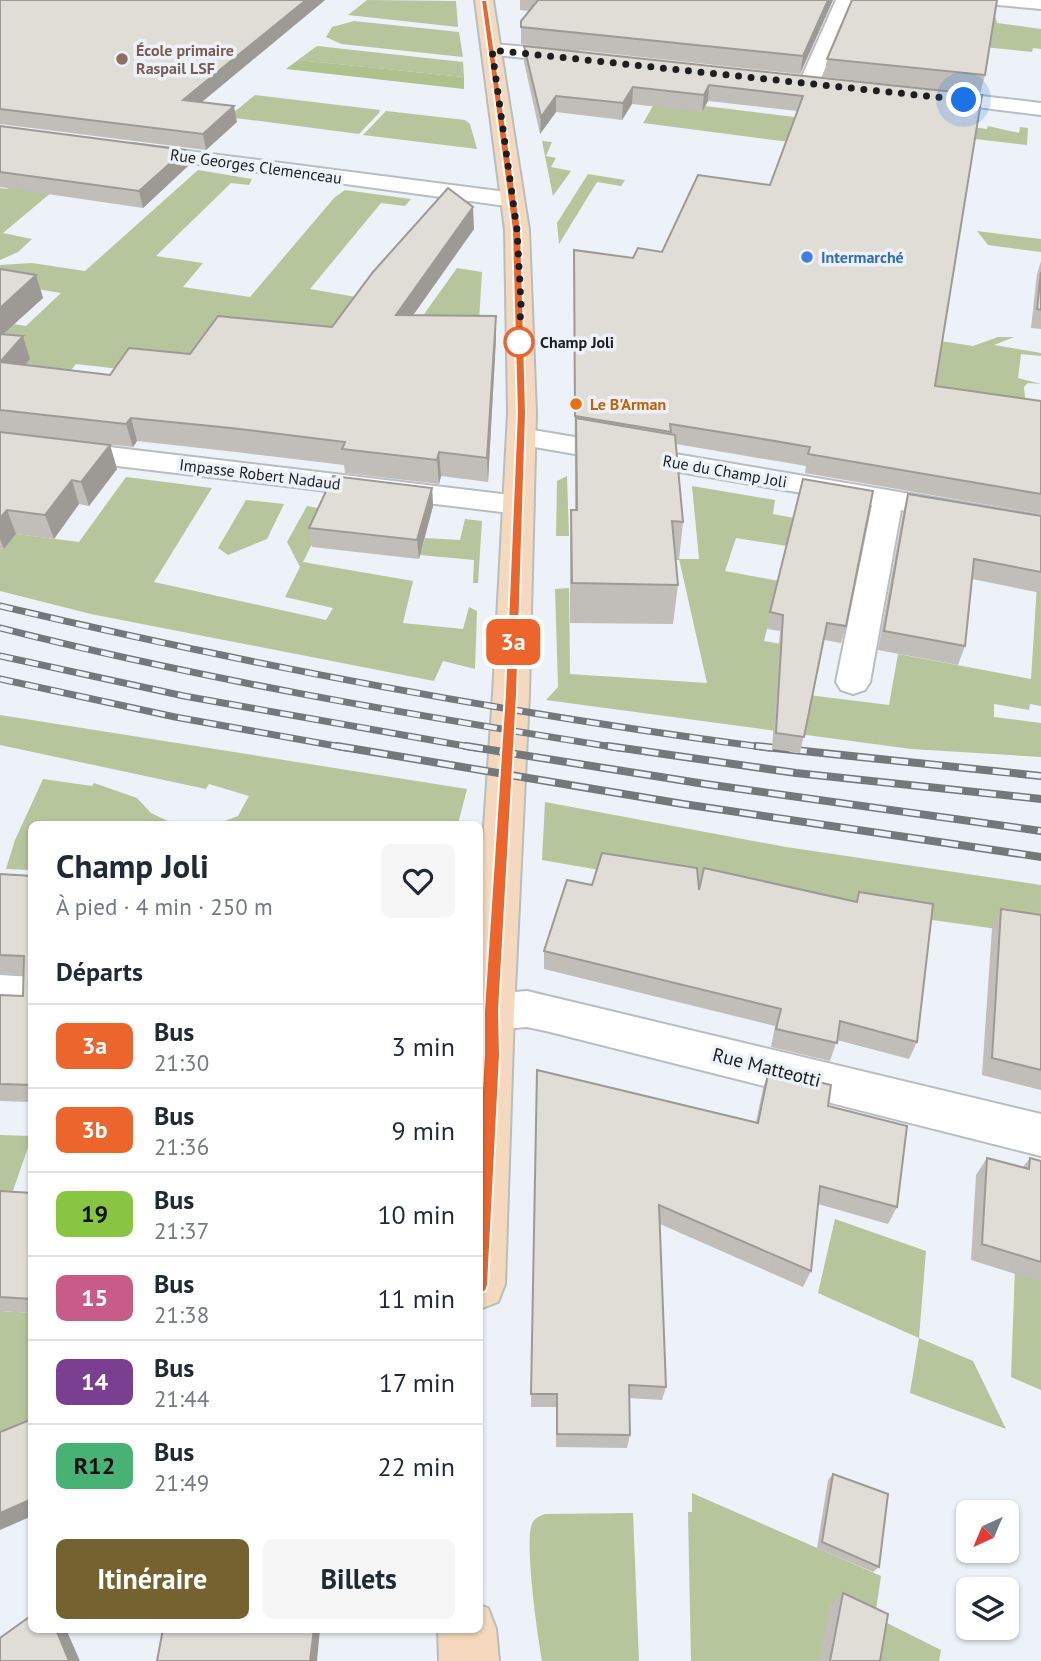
<!DOCTYPE html>
<html lang="fr">
<head>
<meta charset="utf-8">
<style>
  :root { --surface:#fff; --page:#f6f6f7; --text:#1f2937; --muted:#747a83; --line:#e0e1e3; --accent:#746331 }
  body { margin:0; font-family:"PT Sans",sans-serif; background:var(--page); color:var(--text); height:100vh; display:flex; flex-direction:column; font-size:26px; white-space:nowrap }
  * { box-sizing:border-box; margin:0 }
  p { font-size:23px; color:var(--muted) }
  .icon { flex:none; width:38px; height:38px; fill:none; stroke:currentColor; stroke-width:2; stroke-linecap:round; stroke-linejoin:round }
  .map { position:relative; flex:1; overflow:hidden }
  .details { position:absolute; left:28px; top:821px; width:455px; height:812px; display:flex; flex-direction:column; background:var(--surface); border-radius:10px; box-shadow:0 2px 5px #0004 }
  .details>* { flex:none }
  .badge { padding:0 14px; border-radius:10px; font-size:24px; line-height:46px }
  .needle { width:46px; rotate:224deg }
  .tools { position:absolute; left:956px; top:1500px; display:grid; gap:14px }
  .tools a { display:grid; place-items:center; width:63px; height:63px; border-radius:10px; background:var(--surface); box-shadow:0 2px 5px #0004; font-size:35px }
  .you { position:absolute; width:35px; height:35px; margin:-18px; border:5px solid #fff; border-radius:50%; background:#1a73e8; box-shadow:0 0 0 10px #1a73e833 }
  .map>.badge { position:absolute; translate:-50% -50%; box-shadow:0 0 0 4px #fff }
  h2 { padding:0 28px; font-size:26px; line-height:63px }
  .round { display:grid; place-items:center; flex:none; width:74px; height:74px; border-radius:10px; background:var(--page) }
  .overview { display:flex; align-items:center; justify-content:space-between; height:119px; padding:0 28px }
  h1 { font-size:33px; font-weight:600; line-height:52px }
  .action { display:flex; gap:14px; margin-top:auto; padding:14px 28px }
  .action a { flex:1; height:80px; border-radius:10px; background:var(--accent); color:#fff; font-size:28px; font-weight:600; line-height:80px; text-align:center }
  .action a+a { background:var(--page); color:var(--text) }
  ul { padding:0; list-style:none }
  li { display:flex; align-items:center; gap:21px; height:84px; padding:0 28px; border-top:2px solid var(--line) }
  li div { flex:1 }
  li b { display:block; font-size:26px }
  li em { font-style:normal }
  li .badge { min-width:77px; font-weight:700; text-align:center }
  .map>svg:first-child { display:block }
  .green { fill:#b6c59b }
  .forest { fill:#afc18d }
  .lines { fill:none; stroke-linecap:round; stroke-linejoin:round }
  .minor-casing { stroke:#b7bdc1; stroke-width:4 }
  .secondary-casing { stroke:#b7bdc1; stroke-width:4 }
  .minor { fill:#fff; fill-rule:evenodd }
  .secondary { fill:#f5d9be; fill-rule:evenodd }
  .rail-far1-casing { stroke:#74787b; stroke-width:7 }
  .rail-casing { stroke:#74787b; stroke-width:8 }
  .rail-far1 { stroke:#ecf2f7; stroke-width:4.5; stroke-dasharray:13; stroke-linecap:butt }
  .rail { stroke:#ecf2f7; stroke-width:5; stroke-dasharray:17; stroke-linecap:butt }
  .wall { fill:#c1bdb8 }
  .shaded-wall { fill:#9d9a96 }
  .building { fill:#e0dcd6; stroke:#9d9a96; stroke-width:2 }
  .line { fill:#ec652c; stroke:#fff; stroke-width:2 }
  .walk { stroke:#1c1e20; stroke-width:7; stroke-dasharray:0 12.6 }
  .education-dot { fill:#8d6e63; stroke:#ecf2f7; stroke-width:2.5 }
  .shop-dot { fill:#3f7fe0; stroke:#ecf2f7; stroke-width:2.5 }
  .stop-dot { fill:#fff; stroke:#ec652c; stroke-width:3.5 }
  .food-dot { fill:#e8710a; stroke:#ecf2f7; stroke-width:2.5 }
  .labels { text-anchor:middle; stroke-width:7; stroke-linejoin:round; paint-order:stroke }
  .far-education-label { font-size:16px; font-weight:bold; fill:#785e54; stroke:#ecf2f7; text-anchor:start }
  .far-street-label { font-size:16px; fill:#1c1e20; stroke:#ecf2f7 }
  .far-shop-label { font-size:16px; font-weight:bold; fill:#366cbe; stroke:#ecf2f7; text-anchor:start }
  .far-stop-label { font-size:16px; font-weight:bold; fill:#1c1e20; stroke:#ecf2f7; text-anchor:start }
  .far-food-label { font-size:16px; font-weight:bold; fill:#c56008; stroke:#ecf2f7; text-anchor:start }
  .street-label { font-size:19px; fill:#1c1e20; stroke:#ecf2f7 }
</style>
</head>
<body>
<div class="map">
<svg width="1041" height="1661" viewBox="0 0 1041 1661">
  <rect width="100%" height="100%" fill="#ecf2f7"/>
  <g class="green">
    <path d="M367 0 456 1 458 27 348 15Z"/>
    <path d="M989 17 996 18 997 23 1041 29V49L1033 48 1032 52 984 47Z"/>
    <path d="M354 21 459 32 463 57 341 44 326 37 332 27Z"/>
    <path d="M317 46 463 62 464 77 298 60Z"/>
    <path d="M660 94 692 110 702 112 705 106 811 119 789 142 643 123Z"/>
    <path d="M255 95 380 110 379 113 359 134 228 117Z"/>
    <path d="M386 111 465 120 470 124 477 149 363 135Z"/>
    <path d="M988 126 1019 133 1020 127 1028 128 1027 145 949 136 972 127 987 129Z"/>
    <path d="M542 141 552 142 546 156 556 158 551 167 571 171 553 196Z"/>
    <path d="M95 156 3 233 32 239 18 252 0 260V188L7 189 17 181Z"/>
    <path d="M198 170 252 179 249 185 231 183 156 256 203 263 183 287 250 297 334 198 345 190 411 199 405 206 381 203 310 289 362 298 417 324 457 268 482 272 477 353 182 376 76 364 58 386 13 380 0 322 26 326 61 293 0 283V265L32 263 85 271Z"/>
    <path d="M588 174 625 180 621 186 597 182 559 244 557 223Z"/>
    <path d="M977 231 1041 239V252L988 245Z"/>
    <path d="M998 337H1014L994 345 1041 353V356L1021 354 1018 378 1041 384 1028 383 1024 387 1025 398 1028 402 942 446 927 339 973 346Z"/>
    <path d="M567 476 569 536H556L557 481Z"/>
    <path d="M126 477 212 488 154 582 326 620 333 608 285 597 300 567 287 542 307 506 329 510 303 562 413 581 403 623 463 629 469 607 477 611 475 669 443 661 434 681 91 614 0 591V548L4 549 16 534 79 542Z"/>
    <path d="M692 486 775 500 773 514 794 518 787 546 736 538 725 571 779 581 764 641 788 645 776 691 889 705 898 654 1031 679 1037 585 1041 586V706L1030 704 1029 710 994 704V717L1041 723V757L911 749 546 700 558 687 555 589 569 588 570 674 707 683 679 559H699Z"/>
    <path d="M246 500 284 504 267 539 228 555 218 548Z"/>
    <path d="M465 519 482 521 478 583H473L474 560 420 555 425 538 460 540Z"/>
    <path d="M0 715 467 789 458 824H217L238 816 249 796 209 784 206 789 0 745Z"/>
    <path d="M43 779 92 786 94 783 137 798 151 813 174 824H32L31 870 6 869 15 840Z"/>
    <path d="M545 802 786 847 1041 885V935L727 892 542 860Z"/>
    <path d="M0 1135 32 1136 0 1228Z"/>
    <path d="M835 1219 926 1251 919 1338 973 1361 1006 1429 910 1393 919 1338 818 1293Z"/>
    <path d="M1015 1269 1041 1277V1390L1011 1377Z"/>
    <path d="M0 1311 32 1313 31 1436 0 1450Z"/>
    <path d="M692 1493 881 1576 875 1617 941 1650 939 1661H691L688 1512H692Z"/>
    <path d="M633 1513 639 1661H542C538 1639 524 1541 532 1524 534 1518 540 1516 545 1514Z"/>
  </g>
  <path class="forest" d="M298 60 464 77V89L286 69Z"/>
  <g class="lines">
    <g class="minor-casing">
      <g id="minor">
        <path d="M836 0H854L819 83 816 87H802L799 83Z"/>
        <path d="M989 0H1041V9L998 5Z"/>
        <path d="M492 44 576 51 585 57 576 63 485 54 483 50 485 46Z"/>
        <path d="M928 90 1041 103V115L921 100 918 96 921 92Z"/>
        <path d="M133 144 513 193 521 195 524 200 521 205 513 207 126 154 122 150 126 146Z"/>
        <path d="M521 428 1041 516V534L901 510 870 682 865 690 853 694 841 690 836 682 872 505 511 443 507 437 511 431Z"/>
        <path d="M0 434 519 496 530 499 534 505 530 511 519 514 0 452Z"/>
        <path d="M0 975 32 977V1013L0 1011Z"/>
        <path d="M527 991 1041 1114V1156L546 1031 527 1027 480 1031V995Z"/>
      </g>
    </g>
    <g class="secondary-casing">
      <g id="secondary">
        <path d="M475 0H493L529 230 536 413 529 694 514 1011 505 1284 498 1302 480 1309V886L493 694 508 413 505 230Z"/>
        <path d="M480 1605 488 1608 496 1629 499 1661H439L438 1629H480Z"/>
      </g>
    </g>
    <use href="#minor" class="minor"/>
    <use href="#secondary" class="secondary"/>
    <g class="rail-far1-casing">
      <g id="rail-far1">
        <path d="M0 606C254 666 510 714 769 748"/>
        <path d="M0 628C204 680 412 715 619 748"/>
        <path d="M0 656 184 696 476 748"/>
        <path d="M0 679 175 717 347 748"/>
      </g>
    </g>
    <g class="rail-casing">
      <g id="rail">
        <path d="M337 746 683 804 1041 857"/>
        <path d="M466 746 705 784 1041 831"/>
        <path d="M608 746 796 773 1041 799"/>
        <path d="M756 746 1041 776"/>
      </g>
    </g>
    <use href="#rail-far1" class="rail-far1"/>
    <use href="#rail" class="rail"/>
  </g>
  <g class="wall">
    <path d="M0 0H325L202 102 237 122 206 150 0 124Z"/>
    <path d="M520 0H833L800 74 521 44V21L529 11 520 10Z"/>
    <path d="M524 46 982 95 935 386 1041 401V514L805 473 806 466 676 444 683 522 679 560H675L678 585 673 624 570 623V549L571 510H575L574 250 633 258 662 252 770 185 797 111 708 101 702 112 632 104 622 120 556 112 540 134 524 62Z"/>
    <path d="M827 59 985 75 980 94 824 77Z"/>
    <path d="M0 126 185 150 188 166 143 208 0 187Z"/>
    <path d="M474 229 413 315 496 338 488 482 441 476 439 484 345 473 344 465 236 452 137 441 133 447 43 437 110 445 117 469 89 506 79 504 54 539 16 534 4 549 0 548V269L36 275 43 298 3 334 30 359 25 365 110 375 190 354 332 327Z"/>
    <path d="M1041 261V329L1031 328 1037 274Z"/>
    <path d="M432 488 433 506 419 559 312 547 309 528Z"/>
    <path d="M908 494 1041 516V593L972 579 965 646 958 665 878 650 903 513Z"/>
    <path d="M770 612 846 626 841 643 824 640 800 753 772 749 780 631 767 629Z"/>
    <path d="M0 874 32 876V1102L0 1101V995L23 996 24 975 0 973Z"/>
    <path d="M592 885 699 890 856 902 859 892 917 1042 909 1059 837 1040 830 1061 771 1047 775 1026 544 969V951Z"/>
    <path d="M1001 909 1041 915V1090L982 1075 992 928Z"/>
    <path d="M537 1070 756 1122 763 1088 769 1070 828 1106 897 1207 888 1224 818 1204 811 1271 803 1287 660 1224 666 1387 662 1400 629 1398 630 1435 627 1448 556 1447V1407H531Z"/>
    <path d="M987 1158 1023 1167 1030 1158 1041 1161V1282L971 1260 976 1175Z"/>
    <path d="M0 1191 32 1193V1313L0 1311Z"/>
    <path d="M833 1474 879 1567 873 1572 817 1548 828 1480Z"/>
    <path d="M843 1593 880 1661H819L830 1605Z"/>
  </g>
  <g class="shaded-wall">
    <path d="M306 0H325L186 115 183 100Z"/>
    <path d="M828 0H833L800 74 803 56Z"/>
    <path d="M709 85 708 101 702 112 704 95Z"/>
    <path d="M633 87 632 104 622 120 623 103Z"/>
    <path d="M556 96V112L540 134 541 117Z"/>
    <path d="M234 106 237 122 206 150 203 134Z"/>
    <path d="M185 150 188 166 143 208 139 191Z"/>
    <path d="M473 207 474 229 397 338 396 315Z"/>
    <path d="M36 275 43 298 0 337V308Z"/>
    <path d="M496 316V338L488 482 487 458Z"/>
    <path d="M23 336 30 359 8 385 0 362Z"/>
    <path d="M131 418 137 441 133 447 126 424Z"/>
    <path d="M110 445 117 469 89 506 81 482Z"/>
    <path d="M439 452 441 476 439 484 437 460Z"/>
    <path d="M72 480 79 504 54 539 45 515Z"/>
    <path d="M432 488 433 506 419 559 417 540Z"/>
    <path d="M7 510 16 534 4 549 0 539V518Z"/>
    <path d="M32 1499V1516L0 1530V1513Z"/>
    <path d="M56 1629H66L80 1661H69Z"/>
    <path d="M314 1629H320L317 1661H310Z"/>
  </g>
  <g class="building">
    <path d="M0 0H306L183 100 234 106 203 134 0 109Z"/>
    <path d="M538 0H828L803 56 521 27V21Z"/>
    <path d="M852 0H997L985 75 827 59Z"/>
    <path d="M524 46 982 95 935 386 1041 401V494L808 454 810 447 751 437 670 424 671 432 575 416 574 250 633 258 638 248 662 252 698 175 770 185 803 96 709 85 704 95 633 87 623 103 556 96 541 117Z"/>
    <path d="M0 126 185 150 139 191 0 172Z"/>
    <path d="M448 188 473 207 396 315 496 316 487 458 439 452 437 460 342 449 345 442 231 428 131 418 126 424 0 410V362L110 375 129 348 190 354 218 316 332 327 373 272Z"/>
    <path d="M0 269 36 275 0 308Z"/>
    <path d="M1041 272V310L1037 309Z"/>
    <path d="M0 334 23 336 0 362Z"/>
    <path d="M576 418 675 435 683 522 672 521 678 585 572 583 571 510H577Z"/>
    <path d="M0 432 110 445 81 482 72 480 45 515 7 510 0 518Z"/>
    <path d="M333 476 432 488 417 540 309 528Z"/>
    <path d="M803 479 873 491 846 626 827 623 804 737 776 733 783 615 770 612Z"/>
    <path d="M908 494 1041 516V572L974 559 965 646 884 631Z"/>
    <path d="M602 853 697 868 699 890 704 868 857 902 859 892 933 904 917 1042 840 1021 837 1043 776 1029 781 1009 544 951 567 880 592 885Z"/>
    <path d="M0 874 32 876V1085L0 1084V995L23 996 24 956 0 955Z"/>
    <path d="M1001 909 1041 915V1070L992 1058Z"/>
    <path d="M537 1070 758 1123 769 1070 831 1085 828 1106 907 1126 897 1207 820 1186 811 1271 659 1205 666 1387 629 1385 630 1435 557 1434V1394H531Z"/>
    <path d="M987 1158 1029 1169 1030 1158 1041 1161V1262L982 1244Z"/>
    <path d="M0 1191 32 1193V1299L0 1297Z"/>
    <path d="M32 1419V1499L0 1513V1432Z"/>
    <path d="M833 1474 888 1494 879 1567 822 1542Z"/>
    <path d="M843 1593 888 1614 880 1661H830Z"/>
    <path d="M32 1615V1629H56L69 1661H0V1638Z"/>
    <path d="M163 1629H314L310 1661H157Z"/>
  </g>
  <path class="line" d="M481 0H487L521 230 526 413 517 694 499 1011 500 1055 488 1285 486 1291 480 1294 473 1291 471 1285 484 1055V1011L505 694 517 413 512 230Z"/>
  <g class="lines">
    <path class="walk" d="M519 342 521 304 517 230 492 50 964 100"/>
  </g>
  <circle class="education-dot" cx="122" cy="59" r="7"/>
  <circle class="shop-dot" cx="807" cy="257" r="7"/>
  <circle class="stop-dot" cx="519" cy="342" r="14"/>
  <circle class="food-dot" cx="576" cy="404" r="7"/>
  <g class="labels">
    <g class="far-education-label">
      <text x="136" y="56">École primaire<tspan x="136" dy="18">Raspail LSF</tspan></text>
    </g>
    <g class="far-street-label">
      <text transform="translate(256 166) rotate(8)" y="6">Rue Georges Clemenceau</text>
      <text transform="translate(725 471) rotate(10)" y="6">Rue du Champ Joli</text>
      <text transform="translate(260 474) rotate(7)" y="6">Impasse Robert Nadaud</text>
    </g>
    <g class="far-shop-label">
      <text x="821" y="263">Intermarché</text>
    </g>
    <g class="far-stop-label">
      <text x="540" y="348">Champ Joli</text>
    </g>
    <g class="far-food-label">
      <text x="590" y="410">Le B'Arman</text>
    </g>
    <g class="street-label">
      <text transform="translate(767 1067) rotate(14)" y="7">Rue Matteotti</text>
    </g>
  </g>
</svg>
<div class="tools">
<a><svg class="needle" viewBox="-14 -14 28 28"><path d="M0-13l5 13h-10z" fill="#e53935"/><path d="M0 13l5-13h-10z" fill="#747a83"/></svg></a>
<a><svg class="icon" aria-label="layers" viewBox="0 0 24 24"><path d="M12 4l9 5-9 5-9-5zM3 14l9 5 9-5"/></svg></a>
</div>
<div class="you" style="left:964px;top:100px"></div>
<b class="badge" style="left:513px;top:642px;background:#ec652c;color:#fff">3a</b>
<section class="details">
<div class="overview"><div><h1>Champ Joli</h1><p>À pied · 4 min · 250 m</p></div><a class="round"><svg class="icon" aria-label="heart" viewBox="0 0 24 24"><path d="M12 20l-8-8c-3-5 5-10 8-4 3-6 11-1 8 4z"/></svg></a></div>
<h2>Départs</h2>
<ul>
<li><span class="badge" style="background:#ec652c;color:#fff">3a</span><div><b>Bus</b><p>21:30</p></div><em>3 min</em></li>
<li><span class="badge" style="background:#ec652c;color:#fff">3b</span><div><b>Bus</b><p>21:36</p></div><em>9 min</em></li>
<li><span class="badge" style="background:#88c540;color:#111">19</span><div><b>Bus</b><p>21:37</p></div><em>10 min</em></li>
<li><span class="badge" style="background:#c95b89;color:#fff">15</span><div><b>Bus</b><p>21:38</p></div><em>11 min</em></li>
<li><span class="badge" style="background:#7a3f91;color:#fff">14</span><div><b>Bus</b><p>21:44</p></div><em>17 min</em></li>
<li><span class="badge" style="background:#48b274;color:#111">R12</span><div><b>Bus</b><p>21:49</p></div><em>22 min</em></li>
</ul>
<div class="action"><a>Itinéraire</a><a>Billets</a></div>
</section>
</div>
</body>
</html>
